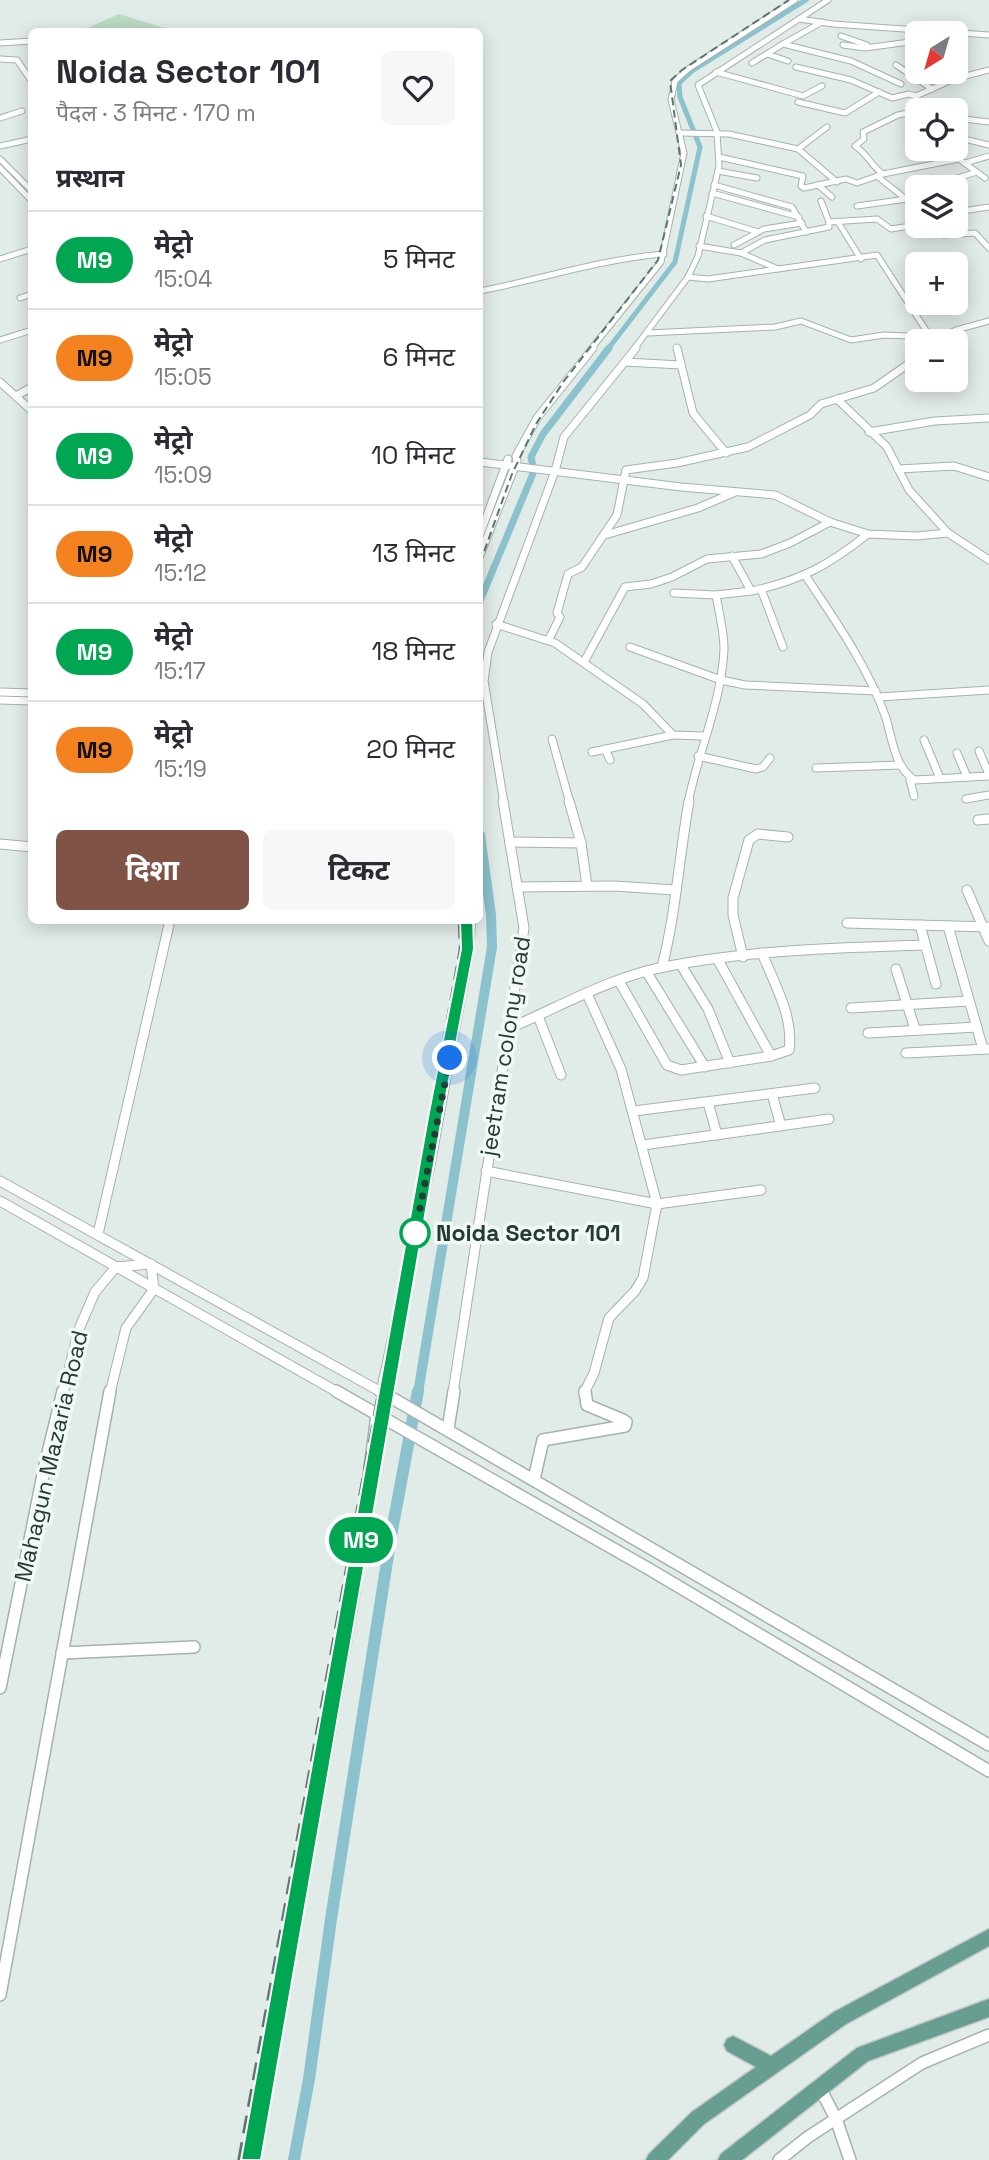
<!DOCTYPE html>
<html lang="hi">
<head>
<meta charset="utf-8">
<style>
  :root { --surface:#fff; --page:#f7f7f7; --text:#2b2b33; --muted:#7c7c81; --line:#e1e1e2; --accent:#815347 }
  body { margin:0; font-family:"Space Grotesk","Noto Sans Devanagari",sans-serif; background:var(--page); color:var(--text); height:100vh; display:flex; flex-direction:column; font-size:26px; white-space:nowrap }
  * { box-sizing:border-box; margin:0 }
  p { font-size:23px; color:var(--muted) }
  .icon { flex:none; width:38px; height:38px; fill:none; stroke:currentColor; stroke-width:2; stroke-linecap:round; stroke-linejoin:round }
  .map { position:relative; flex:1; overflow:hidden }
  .sheet { position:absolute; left:28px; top:28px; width:455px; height:896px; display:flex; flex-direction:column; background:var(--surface); border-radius:10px; box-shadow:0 4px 18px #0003 }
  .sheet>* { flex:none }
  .badge { padding:0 14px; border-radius:23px; font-size:24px; line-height:46px }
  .needle { width:46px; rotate:217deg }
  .controls { position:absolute; left:905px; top:21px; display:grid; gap:14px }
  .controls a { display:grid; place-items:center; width:63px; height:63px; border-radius:10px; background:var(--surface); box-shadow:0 4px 18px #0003; font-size:35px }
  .you { position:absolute; width:35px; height:35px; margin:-18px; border:5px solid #fff; border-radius:50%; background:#1a73e8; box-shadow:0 0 0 10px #1a73e833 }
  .map>.badge { position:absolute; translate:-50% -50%; box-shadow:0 0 0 4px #fff }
  h2 { padding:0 28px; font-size:26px; line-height:63px }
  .round { display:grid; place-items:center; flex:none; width:74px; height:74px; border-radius:10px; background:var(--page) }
  .headline { display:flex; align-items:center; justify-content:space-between; height:119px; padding:0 28px }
  h1 { font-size:33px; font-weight:700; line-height:52px }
  .primary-button { display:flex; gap:14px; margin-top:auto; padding:14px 28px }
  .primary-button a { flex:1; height:80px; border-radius:10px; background:var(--accent); color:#fff; font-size:28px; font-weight:700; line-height:80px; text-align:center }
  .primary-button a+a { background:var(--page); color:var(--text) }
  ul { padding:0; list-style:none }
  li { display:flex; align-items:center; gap:21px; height:98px; padding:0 28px; border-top:2px solid var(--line) }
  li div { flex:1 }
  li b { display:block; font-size:26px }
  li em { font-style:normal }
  li .badge { min-width:77px; font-weight:700; text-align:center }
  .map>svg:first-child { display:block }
  .green { fill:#bbdbc4 }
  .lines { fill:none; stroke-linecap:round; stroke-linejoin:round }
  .canal-far3 { stroke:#8cc2cd; stroke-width:5 }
  .canal-far2 { stroke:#8cc2cd; stroke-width:7 }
  .canal-far1 { stroke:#8cc2cd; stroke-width:10 }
  .canal { stroke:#8cc2cd; stroke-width:12 }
  .minor-far3-casing { stroke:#a4b3ae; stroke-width:7 }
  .minor-far2-casing { stroke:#a4b3ae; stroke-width:9 }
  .minor-far1-casing { stroke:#a4b3ae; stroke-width:11 }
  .minor-casing { stroke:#a4b3ae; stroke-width:14 }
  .major-casing { stroke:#c1c8c6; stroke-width:3 }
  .minor-far3 { stroke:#fff; stroke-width:5 }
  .minor-far2 { stroke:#fff; stroke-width:7 }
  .minor-far1 { stroke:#fff; stroke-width:9 }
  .minor { stroke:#fff; stroke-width:11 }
  .major { fill:#689e91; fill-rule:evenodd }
  .rail-far2 { stroke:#5d7670; stroke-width:2; stroke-dasharray:8 4.5; stroke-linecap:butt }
  .rail-far1 { stroke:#5d7670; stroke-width:2.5; stroke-dasharray:14 7; stroke-linecap:butt }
  .rail { stroke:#5d7670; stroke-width:3.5; stroke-dasharray:18 9; stroke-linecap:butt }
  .line { fill:#00a651; stroke:#fff; stroke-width:2 }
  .walk { stroke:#233b34; stroke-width:7; stroke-dasharray:0 12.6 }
  .stop-dot { fill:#fff; stroke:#00a651; stroke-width:3.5 }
  .labels { text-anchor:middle; stroke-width:7; stroke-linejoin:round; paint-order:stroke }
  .street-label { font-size:23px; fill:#233b34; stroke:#f1f8f5 }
  .stop-label { font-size:23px; font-weight:bold; fill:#233b34; stroke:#f1f8f5; text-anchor:start }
</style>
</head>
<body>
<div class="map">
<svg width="989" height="2160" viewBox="0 0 989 2160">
  <rect width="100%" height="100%" fill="#e1ebe7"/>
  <path class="green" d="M119 14 164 28 81 31Z"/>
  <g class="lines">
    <path class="canal-far3" d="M608 349 675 262 700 147 680 97 679 83 692 71 806 0"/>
    <path class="canal-far2" d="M480 601 534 471 531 457 543 434 609 348"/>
    <path class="canal-far1" d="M418 1393 492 947 491 915 480 835"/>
    <path class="canal" d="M294 2160 309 2079 331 1919 391 1536 418 1391"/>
    <g class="minor-far3-casing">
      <g id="minor-far3">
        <path d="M799 19 833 24 989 35"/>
        <path d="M822 22 783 44 851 61 901 84"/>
        <path d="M841 36 867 45"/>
        <path d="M0 43 32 41"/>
        <path d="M843 45 865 48 917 41"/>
        <path d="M767 54 788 61"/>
        <path d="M0 59 17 60 32 82"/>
        <path d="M752 63 783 44"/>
        <path d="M896 65 932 89"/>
        <path d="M796 67 851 80 892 98 909 94 916 96"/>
        <path d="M716 72 803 96 822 86"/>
        <path d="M798 102 845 113 879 92"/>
        <path d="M922 110 916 96 954 79 989 70"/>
        <path d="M917 111 898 115 863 132 864 139 855 146C868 154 870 165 883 174L959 159 985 178"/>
        <path d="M0 118 22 111"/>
        <path d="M956 118 989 122"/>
        <path d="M827 127 798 149 837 182"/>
        <path d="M680 133 729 134 798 149"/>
        <path d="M956 137 989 145"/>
        <path d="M0 146 32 139"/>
        <path d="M719 157 803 176 801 186 804 188 846 179 857 183 883 174"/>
        <path d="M0 159 32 191"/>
        <path d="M965 163 989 156"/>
        <path d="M0 168 32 201"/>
        <path d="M718 171 757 178"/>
        <path d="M877 176 917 208"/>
        <path d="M954 179 977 172"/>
        <path d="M714 185 792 207 806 232"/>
        <path d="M818 185 832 197"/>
        <path d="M712 193 799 217"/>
        <path d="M821 201 829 222"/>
        <path d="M857 206 907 199"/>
        <path d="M956 212 989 207"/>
        <path d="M706 216 758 232"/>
        <path d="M838 222 861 259"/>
        <path d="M934 226 943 235 975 233 989 248"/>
        <path d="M734 245 764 229 802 223"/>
        <path d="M699 246 741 253 778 269"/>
        <path d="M741 253 765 240 829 227V222L877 219 891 229 917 225"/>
        <path d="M0 259 32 249"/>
        <path d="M688 277 708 279 877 255 933 341"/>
        <path d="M480 291C542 279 602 259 664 254"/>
        <path d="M20 298 32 294"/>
        <path d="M648 333 775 327 801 321 851 340 884 335 931 337"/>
        <path d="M0 340 32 330"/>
        <path d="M934 341 956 330 989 321"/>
        <path d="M591 349 661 262 684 153 671 100 675 81 688 69 795 0"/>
        <path d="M634 349 688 277 698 256 719 166 717 132 698 85 828 0"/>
      </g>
    </g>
    <g class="minor-far2-casing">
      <g id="minor-far2">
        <path d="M677 348 693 413 726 453"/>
        <path d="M625 362 681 365"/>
        <path d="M0 382 32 411"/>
        <path d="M16 396 32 387"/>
        <path d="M837 399 887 447 909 490 948 533"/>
        <path d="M869 432 935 421 989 418"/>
        <path d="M480 462 681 487 775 495 830 522 868 534 916 536 948 533 989 560"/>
        <path d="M898 469 954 466 989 477"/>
        <path d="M480 534 508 459"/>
        <path d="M605 535 698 508 733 493"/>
        <path d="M480 555 517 461 516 456 537 418 593 348"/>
        <path d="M732 556 751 591C800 581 829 565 868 534"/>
        <path d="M807 578C837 623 868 667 886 718 892 738 895 769 915 780L989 776"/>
        <path d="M761 589 783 647"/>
        <path d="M674 593 716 595 751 591"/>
        <path d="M496 624 555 643 643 704 673 735 703 736"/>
        <path d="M549 639 560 617 557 613 568 574 582 567 617 515 626 470 677 463 748 447 810 415 821 404 874 388 917 358"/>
        <path d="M630 647 721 680 745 685 876 691"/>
        <path d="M584 662 625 587 651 584 672 577 707 559 761 554 790 543 830 522"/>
        <path d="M0 692 32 693"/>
        <path d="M879 697 989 690"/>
        <path d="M0 700 32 701"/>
        <path d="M552 739 570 803"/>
        <path d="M924 740 940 778"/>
        <path d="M605 749 610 760"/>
        <path d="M979 751 989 774"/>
        <path d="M592 752 673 735"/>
        <path d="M957 753 967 777"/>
        <path d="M698 756 756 769 763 767 770 758"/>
        <path d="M816 768 901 765"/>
        <path d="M910 780 914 796"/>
        <path d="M966 799 989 795"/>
        <path d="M504 803 484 681 488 652 555 471 564 437 636 348"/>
        <path d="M688 803C698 752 722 701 724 649 724 632 719 612 716 595"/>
      </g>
    </g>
    <g class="minor-far1-casing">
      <g id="minor-far1">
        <path d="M569 801 581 843 587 886"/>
        <path d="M978 820 989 819"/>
        <path d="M510 842 581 843"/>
        <path d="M0 844 32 847"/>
        <path d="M517 887 614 886 675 890"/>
        <path d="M967 890 989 941"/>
        <path d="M847 923 989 927"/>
        <path d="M920 925 936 984"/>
        <path d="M948 926 983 1049"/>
        <path d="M762 953C774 983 794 1017 789 1050L771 1056"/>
        <path d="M743 957 733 915V898L749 840 758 834 788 837"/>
        <path d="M681 965 708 1009 730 1063"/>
        <path d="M662 967C676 913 679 857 689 801"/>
        <path d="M896 969 915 1029"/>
        <path d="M646 971 705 1067"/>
        <path d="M619 981 667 1065 681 1070 771 1056 718 960"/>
        <path d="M851 1008 969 1001"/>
        <path d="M538 1016 561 1075"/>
        <path d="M510 1028C559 1007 611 977 664 967 749 950 837 948 924 945"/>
        <path d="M868 1033 977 1027"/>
        <path d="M906 1053 989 1049"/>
        <path d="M772 1094 781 1126"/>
        <path d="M708 1102 717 1135"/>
        <path d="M634 1111 815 1088"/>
        <path d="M643 1145 829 1119"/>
        <path d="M486 1171 657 1204 761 1190"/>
        <path d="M0 1181 383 1393"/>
        <path d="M0 1201 339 1393"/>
        <path d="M98 1234 170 920"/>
        <path d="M381 1392 431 1160 468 956 471 920"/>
        <path d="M63 1393 79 1329 95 1292 116 1267 151 1264 154 1289 126 1328 110 1393"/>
        <path d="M453 1393 524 928 503 801"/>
        <path d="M584 1393 594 1373 609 1318 635 1291 643 1278 657 1204 621 1069 588 996"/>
      </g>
    </g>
    <g class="minor-casing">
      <g id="minor">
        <path d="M336 1391 649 1569 989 1771"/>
        <path d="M380 1391 989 1745"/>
        <path d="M448 1429 454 1391"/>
        <path d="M534 1479 543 1440 625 1426 626 1422 623 1420 587 1405 585 1391"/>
        <path d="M62 1653 194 1647"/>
        <path d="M0 1688 45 1465 63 1391"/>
        <path d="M0 1995 110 1391"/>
        <path d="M820 2088 836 2119 850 2160"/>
        <path d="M254 2160 354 1591 377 1415"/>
        <path d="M779 2160 808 2137 922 2063 989 2035"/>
      </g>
    </g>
    <g class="major-casing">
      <g id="major">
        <path d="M989 1929V1946L846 2024 704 2124 668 2160H646L649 2154 692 2112 756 2067 727 2051 724 2045 727 2039 733 2036 771 2056 834 2012Z"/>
        <path d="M989 1999V2017L868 2061 742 2160H718L721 2154 857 2048Z"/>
      </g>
    </g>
    <use href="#minor-far3" class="minor-far3"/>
    <use href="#minor-far2" class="minor-far2"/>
    <use href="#minor-far1" class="minor-far1"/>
    <use href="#minor" class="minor"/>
    <use href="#major" class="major"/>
    <path class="rail-far2" d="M480 563 512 474 536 424 564 381 658 260 681 165 670 81 682 70 789 0"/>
    <path class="rail-far1" d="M379 1393 460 949 459 920"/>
    <g class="rail">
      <path d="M239 2160 379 1391"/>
      <path d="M251 2160 312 1813"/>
    </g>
  </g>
  <path class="line" d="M466 916 473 920 474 949 443 1112 261 2160H241L429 1112 461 949 460 920Z"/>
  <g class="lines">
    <path class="walk" d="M415 1233 450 1058"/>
  </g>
  <circle class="stop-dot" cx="415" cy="1233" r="14"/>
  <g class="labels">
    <g class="street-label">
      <text transform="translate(505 1046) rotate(-81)" y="8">jeetram colony road</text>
      <text transform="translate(51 1456) rotate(-77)" y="8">Mahagun Mazaria Road</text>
    </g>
    <g class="stop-label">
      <text x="436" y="1241">Noida Sector 101</text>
    </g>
  </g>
</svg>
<div class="controls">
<a><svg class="needle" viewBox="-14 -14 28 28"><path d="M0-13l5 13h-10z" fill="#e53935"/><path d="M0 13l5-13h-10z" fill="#7c7c81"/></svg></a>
<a><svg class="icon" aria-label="locate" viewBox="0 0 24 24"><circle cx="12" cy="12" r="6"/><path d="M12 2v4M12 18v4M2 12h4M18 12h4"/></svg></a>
<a><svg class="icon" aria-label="layers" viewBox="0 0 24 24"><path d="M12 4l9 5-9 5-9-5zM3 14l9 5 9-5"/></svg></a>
<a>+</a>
<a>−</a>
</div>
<div class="you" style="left:450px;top:1058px"></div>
<b class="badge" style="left:361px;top:1540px;background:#00a651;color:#fff">M9</b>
<section class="sheet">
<div class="headline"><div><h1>Noida Sector 101</h1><p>पैदल · 3 मिनट · 170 m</p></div><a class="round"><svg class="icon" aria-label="heart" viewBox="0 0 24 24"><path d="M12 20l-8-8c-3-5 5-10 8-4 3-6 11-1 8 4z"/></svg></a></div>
<h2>प्रस्थान</h2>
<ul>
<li><span class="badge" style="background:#00a651;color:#fff">M9</span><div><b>मेट्रो</b><p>15:04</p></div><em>5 मिनट</em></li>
<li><span class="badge" style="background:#f58220;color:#111">M9</span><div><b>मेट्रो</b><p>15:05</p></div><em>6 मिनट</em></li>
<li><span class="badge" style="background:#00a651;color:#fff">M9</span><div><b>मेट्रो</b><p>15:09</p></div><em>10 मिनट</em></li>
<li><span class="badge" style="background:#f58220;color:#111">M9</span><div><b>मेट्रो</b><p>15:12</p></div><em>13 मिनट</em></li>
<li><span class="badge" style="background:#00a651;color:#fff">M9</span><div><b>मेट्रो</b><p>15:17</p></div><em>18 मिनट</em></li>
<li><span class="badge" style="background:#f58220;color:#111">M9</span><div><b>मेट्रो</b><p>15:19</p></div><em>20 मिनट</em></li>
</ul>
<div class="primary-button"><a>दिशा</a><a>टिकट</a></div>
</section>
</div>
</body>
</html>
